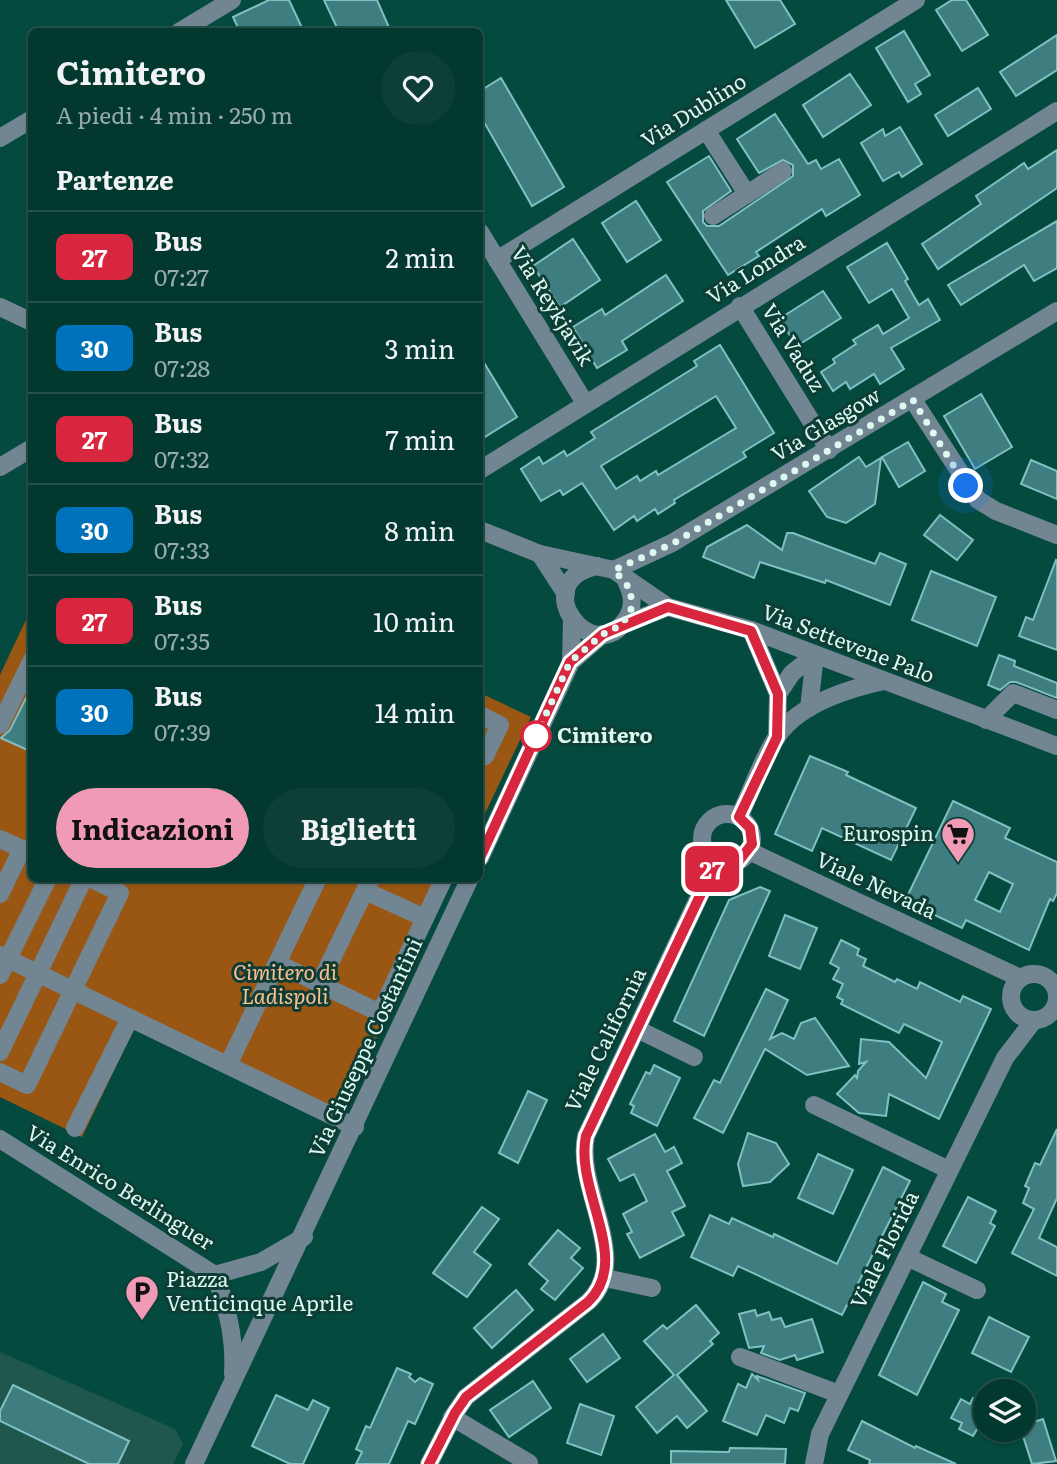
<!DOCTYPE html>
<html lang="it">
<head>
<meta charset="utf-8">
<style>
  :root { --surface:#03382f; --page:#0d3f37; --text:#f1f3f6; --muted:#97acaa; --line:#24524b; --accent:#f09ab6 }
  body { margin:0; font-family:Literata,serif; background:var(--page); color:var(--text); height:100vh; display:flex; flex-direction:column; font-size:26px; white-space:nowrap }
  * { box-sizing:border-box; margin:0 }
  p { font-size:23px; color:var(--muted) }
  .icon { flex:none; width:38px; height:38px; fill:none; stroke:currentColor; stroke-width:2; stroke-linecap:round; stroke-linejoin:round }
  .map { position:relative; flex:1; overflow:hidden }
  .drawer { position:absolute; left:28px; top:28px; width:455px; height:854px; display:flex; flex-direction:column; background:var(--surface); border-radius:10px; box-shadow:0 2px 5px #0004,0 0 0 2px var(--line) }
  .drawer>* { flex:none }
  .badge { padding:0 14px; border-radius:10px; font-size:24px; line-height:46px }
  .buttons { position:absolute; left:973px; top:1379px; display:grid; gap:14px }
  .buttons a { display:grid; place-items:center; width:63px; height:63px; border-radius:50%; background:var(--surface); box-shadow:0 2px 5px #0004,0 0 0 2px var(--line); font-size:35px }
  .you { position:absolute; width:35px; height:35px; margin:-18px; border:5px solid #fff; border-radius:50%; background:#1a73e8; box-shadow:0 0 0 10px #1a73e833 }
  .map>.badge { position:absolute; translate:-50% -50%; box-shadow:0 0 0 4px #fff }
  h2 { padding:0 28px; font-size:26px; line-height:63px }
  .round { display:grid; place-items:center; flex:none; width:74px; height:74px; border-radius:37px; background:var(--page) }
  .head { display:flex; align-items:center; justify-content:space-between; height:119px; padding:0 28px }
  h1 { font-size:33px; font-weight:700; line-height:52px }
  .cta { display:flex; gap:14px; margin-top:auto; padding:14px 28px }
  .cta a { flex:1; height:80px; border-radius:42px; background:var(--accent); color:#111; font-size:28px; font-weight:700; line-height:80px; text-align:center }
  .cta a+a { background:var(--page); color:var(--text) }
  ul { padding:0; list-style:none }
  li { display:flex; align-items:center; gap:21px; height:91px; padding:0 28px; border-top:2px solid var(--line) }
  li div { flex:1 }
  li b { display:block; font-size:26px }
  li em { font-style:normal }
  li .badge { min-width:77px; font-weight:700; text-align:center }
  .map>svg:first-child { display:block }
  .built { fill:#1f574d }
  .green { fill:#9a5714 }
  .building { fill:#3e7e80; stroke:#80c0c2; stroke-width:2; fill-rule:evenodd }
  .lines { fill:none; stroke-linecap:round; stroke-linejoin:round }
  .minor { stroke:#728592; stroke-width:18 }
  .line-casing { stroke:#fff; stroke-width:16 }
  .line { stroke:#d7263d; stroke-width:10 }
  .walk { stroke:#dbf9f1; stroke-width:7; stroke-dasharray:0 12.6 }
  .stop-dot { fill:#fff; stroke:#d7263d; stroke-width:3.5 }
  .labels { text-anchor:middle; stroke-width:6; stroke-linejoin:round; paint-order:stroke }
  .street-label { font-size:21px; fill:#dbf9f1; stroke:#0d3d35 }
  .stop-label { font-size:21px; font-weight:bold; fill:#dbf9f1; stroke:#0d3d35; text-anchor:start }
  .poi-label { font-size:21px; fill:#dbf9f1; stroke:#0d3d35; text-anchor:end }
  .park-label { font-size:21px; font-style:italic; fill:#fcc092; stroke:#0d3d35 }
</style>
</head>
<body>
<div class="map">
<svg width="1057" height="1464" viewBox="0 0 1057 1464">
  <rect width="100%" height="100%" fill="#044a3f"/>
  <path class="built" d="M0 1352 175 1429 183 1444 173 1464H0Z"/>
  <g class="green">
    <path d="M31 609 32 878 453 879 334 1126 134 1029 82 1137 0 1097V675Z"/>
    <path d="M480 693 531 717 480 824Z"/>
  </g>
  <g class="building">
    <path d="M269 0H289L304 32H240L233 17Z"/>
    <path d="M324 0H377L391 32H339Z"/>
    <path d="M726 0H780L795 24 755 48Z"/>
    <path d="M952 0H966L988 35 962 51 936 10Z"/>
    <path d="M904 31 930 75 915 84 921 94 908 102 876 48Z"/>
    <path d="M1057 35V70L1016 96 1000 72Z"/>
    <path d="M850 74 871 105 823 137 803 105Z"/>
    <path d="M501 78 564 187 532 206 480 115V91Z"/>
    <path d="M978 88 991 109 948 136 935 115Z"/>
    <path d="M775 114 808 164 816 160 821 169 839 159 860 195 826 216 822 209 756 252 759 256 728 275 667 182 709 156 731 191 703 211V222L707 226H719L793 176V165L783 160 759 173 737 139Z"/>
    <path d="M900 127 922 164 902 177 899 172 883 181 861 143 883 129 885 136Z"/>
    <path d="M1057 150V188L938 269 922 244 981 204 976 196 1024 163 1028 169Z"/>
    <path d="M636 201 661 240 627 262 602 223Z"/>
    <path d="M1057 221V268L1034 281 1024 265 961 305 948 285Z"/>
    <path d="M573 239 600 280 560 307 533 266Z"/>
    <path d="M887 243 908 279 905 281 919 305 928 299 940 320 891 348 904 369 880 384 874 374 850 389 846 382 833 391 821 372 835 363 833 359 856 344 853 340 878 325 883 334 909 318 892 289 869 303 847 267Z"/>
    <path d="M666 275 683 301 622 341 627 350 597 368 573 327 602 309 605 315Z"/>
    <path d="M823 291 841 318 797 346 779 319Z"/>
    <path d="M720 345 774 433 743 452 746 457 674 500 675 503 658 514 655 509 637 521 634 516 614 530 582 483 563 495 560 490 541 501 521 469 539 457 543 464 564 451 567 456 595 438 591 432 697 366 694 361ZM716 396 736 428 658 475 656 471 640 481 637 476 616 489 601 466Z"/>
    <path d="M480 356 517 417 480 440Z"/>
    <path d="M981 394 1012 447 975 469 944 416Z"/>
    <path d="M908 442 925 471 899 487 882 457Z"/>
    <path d="M859 457 866 467 881 458 875 504 846 523 827 517 809 491Z"/>
    <path d="M1031 460 1057 471V499L1021 484Z"/>
    <path d="M940 515 973 540 957 560 924 535Z"/>
    <path d="M747 525 782 550 787 533H793L875 564 880 553 906 564 890 605 826 580 825 583 760 562 754 578 703 557 707 547Z"/>
    <path d="M1056 560 1057 561V650L1019 636 1026 617 1033 620Z"/>
    <path d="M931 571 996 597 977 646 912 620Z"/>
    <path d="M999 655 1015 661 1014 666 1057 683V698L1016 682H1010L1000 690 988 685Z"/>
    <path d="M26 698 32 701V752L1 738 10 730Z"/>
    <path d="M810 756 848 772 846 775 916 808 891 860 822 828 812 851 775 834Z"/>
    <path d="M953 801 1010 828 1005 838 1057 862V893L1053 901 1050 899 1029 950 966 920 962 928 905 901ZM989 872 1013 884 1000 912 975 900Z"/>
    <path d="M760 887 770 891 704 1036 674 1021 729 900Z"/>
    <path d="M785 915 817 928 800 969 769 956Z"/>
    <path d="M841 940 859 949 857 955 866 959 863 966 895 982 897 979 917 989 920 982 960 1002 963 996 991 1009 939 1119 889 1094 886 1116 859 1113 837 1094 855 1075 857 1078 858 1071 866 1062 859 1064 861 1039 889 1042 926 1078 942 1042 904 1024 899 1033 841 1004 843 1000 837 997 843 984 833 979 839 968 830 963Z"/>
    <path d="M766 989 788 1000 770 1039 782 1033 794 1039 801 1023 815 1018 849 1066 807 1075 765 1049 723 1133 694 1118 714 1080 720 1083Z"/>
    <path d="M654 1065 680 1078 657 1126 631 1113 634 1106 630 1104 646 1072 650 1074Z"/>
    <path d="M528 1091 547 1100 518 1163 499 1153Z"/>
    <path d="M1057 1129V1198L1039 1238 1057 1247V1276L1012 1253 1034 1209 1023 1203 1029 1188 1025 1186 1035 1163 1040 1165Z"/>
    <path d="M748 1133 776 1143 789 1164 770 1182 743 1186 738 1164Z"/>
    <path d="M655 1134 665 1152 674 1147 682 1163 667 1171 685 1206 672 1212 684 1235 640 1258 627 1234 632 1232 623 1214 647 1201 634 1174 620 1181 608 1159Z"/>
    <path d="M818 1154 853 1170 833 1214 798 1198Z"/>
    <path d="M883 1167 910 1181 842 1315 738 1266 733 1276 691 1257 710 1215 729 1224 732 1218 773 1237 774 1234 837 1264Z"/>
    <path d="M968 1197 996 1211 990 1223 995 1226 976 1263 943 1246Z"/>
    <path d="M482 1207 499 1219 474 1252 491 1265 467 1297 433 1273Z"/>
    <path d="M558 1230 580 1248 571 1258 583 1268 555 1300 541 1289 548 1281 529 1264Z"/>
    <path d="M923 1282 946 1294 942 1302 959 1310 917 1395 879 1375Z"/>
    <path d="M516 1290 533 1310 492 1348 474 1328Z"/>
    <path d="M696 1305 719 1333 710 1341 713 1344 677 1375 707 1411 687 1428 677 1416 657 1433 636 1407 674 1375 644 1341 663 1325 667 1329Z"/>
    <path d="M755 1310 757 1316 769 1312 772 1320 781 1318 785 1327 812 1319 823 1352 797 1360 795 1355 780 1360 761 1353 764 1346 749 1348 739 1314Z"/>
    <path d="M989 1317 1029 1337 1011 1372 972 1353Z"/>
    <path d="M603 1334 620 1358 587 1382 570 1359Z"/>
    <path d="M397 1368 411 1374 409 1377 415 1382 420 1378 433 1384 415 1424 408 1421 389 1464H356L362 1452 356 1449 366 1426 370 1428Z"/>
    <path d="M752 1374 758 1380 757 1376 805 1393 798 1411 790 1408 784 1423 766 1415 757 1435 723 1421 738 1384 746 1388Z"/>
    <path d="M533 1381 551 1408 509 1437 490 1410Z"/>
    <path d="M13 1385 129 1441 118 1464H89L0 1421V1411Z"/>
    <path d="M276 1395 308 1410 313 1400 329 1408 303 1464H290L252 1446Z"/>
    <path d="M973 1398 985 1404V1416L973 1436 959 1429 962 1423 951 1418 961 1399 970 1404Z"/>
    <path d="M580 1404 614 1416 601 1455 567 1443Z"/>
    <path d="M1043 1419 1056 1461 1032 1464 1021 1430H1024V1425Z"/>
    <path d="M862 1421 915 1448 916 1446 956 1464H869L870 1460 848 1450Z"/>
    <path d="M730 1448 786 1449 785 1464H671V1451L729 1452Z"/>
  </g>
  <g class="lines">
    <g class="minor">
      <path d="M179 32 232 0"/>
      <path d="M706 130 747 194"/>
      <path d="M0 138 32 119"/>
      <path d="M713 216 783 171"/>
      <path d="M480 232 585 403"/>
      <path d="M497 260 916 0"/>
      <path d="M740 306 829 450"/>
      <path d="M0 307 32 322"/>
      <path d="M913 400 978 500 996 511 1057 535"/>
      <path d="M0 467 32 448"/>
      <path d="M480 470 1057 111"/>
      <path d="M480 530 540 554 614 570 668 607 751 630 1057 746"/>
      <path d="M540 554 566 594"/>
      <path d="M597 566C524 582 594 672 627 618 635 605 632 593 626 581"/>
      <path d="M614 570 672 543 1057 311"/>
      <path d="M620 626 668 607"/>
      <path d="M751 630 778 694 777 737"/>
      <path d="M571 662 603 634"/>
      <path d="M778 694 792 673 815 655"/>
      <path d="M809 708 815 655"/>
      <path d="M480 715 500 725 485 756 480 754"/>
      <path d="M986 720 1013 693 1057 710"/>
      <path d="M0 725 32 660"/>
      <circle cx="727" cy="839" r="25"/>
      <path d="M739 817C751 792 761 762 776 738 798 704 847 689 884 681"/>
      <path d="M0 839 22 849 0 894"/>
      <path d="M749 851 1020 978"/>
      <path d="M480 858 571 662 572 620"/>
      <path d="M365 891 425 918"/>
      <path d="M0 955 355 1127"/>
      <path d="M277 963 380 1013 444 878"/>
      <circle cx="1034" cy="997" r="23"/>
      <path d="M0 975 48 878"/>
      <path d="M320 983 371 878"/>
      <path d="M637 1029 694 1057"/>
      <path d="M0 1052 84 878"/>
      <path d="M228 1065 318 878"/>
      <path d="M0 1072 27 1085 120 893 90 878"/>
      <path d="M814 1105 949 1170"/>
      <path d="M75 1128 130 1018"/>
      <path d="M0 1139 215 1275"/>
      <path d="M907 1257 977 1290"/>
      <path d="M215 1275C228 1310 235 1338 233 1374"/>
      <path d="M215 1275 261 1262 304 1237"/>
      <path d="M605 1278 652 1288"/>
      <path d="M740 1357 839 1394"/>
      <path d="M452 1417 529 1463"/>
      <path d="M194 1464 470 878"/>
      <path d="M429 1464 455 1413 466 1397 588 1302C633 1260 575 1190 586 1136L716 861"/>
      <path d="M814 1464 820 1434 1005 1058 1034 1020"/>
    </g>
  </g>
  <g class="lines">
    <g class="line-casing">
      <path id="line" d="M429 1464 455 1413 466 1397 588 1302C633 1259 574 1190 586 1136L716 862H738L752 844 750 828 739 817 777 737 778 694 751 631 668 607 603 634 570 662 480 858"/>
    </g>
    <use href="#line" class="line"/>
    <path class="walk" d="M536 736 570 662 603 634 612 631 627 618 631 610V590L614 570 672 544 913 400 966 486"/>
  </g>
  <defs>
    <g id="supermarket-pin" transform="scale(1.75)"><path d="M0 17L-7.5 6A9.5 9.5 0 1 1 7.5 6Z" fill="#f09ab6" stroke="#0d3d35"/><path d="M-6-5.5h2.5l.6 2H6L4.5 2H-2.5L-4.4-4H-6ZM-1.5 3.2a1.3 1.3 0 1 0 .1 0ZM3 3.2a1.3 1.3 0 1 0 .1 0Z" fill="#111"/></g>
    <g id="parking-pin" transform="scale(1.75)"><path d="M0 17L-7.5 6A9.5 9.5 0 1 1 7.5 6Z" fill="#f09ab6" stroke="#0d3d35"/><path d="M-3.5-5.5H1a3.5 3.5 0 0 1 0 7H-1V5.5H-3.5ZM-1-3.4V-.6H.8a1.4 1.4 0 0 0 0-2.8Z" fill="#111"/></g>
  </defs>
  <g fill-rule="evenodd">
    <use href="#supermarket-pin" x="958" y="834"/>
    <use href="#parking-pin" x="142" y="1292"/>
  </g>
  <circle class="stop-dot" cx="536" cy="736" r="14"/>
  <g class="labels">
    <g class="street-label">
      <text transform="translate(694 111) rotate(-32)" y="7">Via Dublino</text>
      <text transform="translate(756 270) rotate(-32)" y="7">Via Londra</text>
      <text transform="translate(552 306) rotate(58)" y="7">Via Reykjavik</text>
      <text transform="translate(793 348) rotate(58)" y="7">Via Vaduz</text>
      <text transform="translate(826 425) rotate(-31)" y="7">Via Glasgow</text>
      <text transform="translate(848 644) rotate(21)" y="7">Via Settevene Palo</text>
      <text transform="translate(876 886) rotate(25)" y="7">Viale Nevada</text>
      <text transform="translate(606 1040) rotate(-64)" y="7">Viale California</text>
      <text transform="translate(366 1048) rotate(-65)" y="7">Via Giuseppe Costantini</text>
      <text transform="translate(120 1188) rotate(32)" y="7">Via Enrico Berlinguer</text>
      <text transform="translate(885 1250) rotate(-64)" y="7">Viale Florida</text>
    </g>
    <g class="stop-label">
      <text x="557" y="743">Cimitero</text>
    </g>
    <g class="poi-label">
      <text x="934" y="841">Eurospin</text>
      <text x="166" y="1287" text-anchor="start">Piazza<tspan x="166" dy="24">Venticinque Aprile</tspan></text>
    </g>
    <g class="park-label">
      <text x="285" y="980">Cimitero di<tspan x="285" dy="24">Ladispoli</tspan></text>
    </g>
  </g>
</svg>
<div class="buttons">
<a><svg class="icon" aria-label="layers" viewBox="0 0 24 24"><path d="M12 4l9 5-9 5-9-5zM3 14l9 5 9-5"/></svg></a>
</div>
<div class="you" style="left:966px;top:486px"></div>
<b class="badge" style="left:712px;top:869px;background:#d7263d;color:#fff">27</b>
<section class="drawer">
<div class="head"><div><h1>Cimitero</h1><p>A piedi · 4 min · 250 m</p></div><a class="round"><svg class="icon" aria-label="heart" viewBox="0 0 24 24"><path d="M12 20l-8-8c-3-5 5-10 8-4 3-6 11-1 8 4z"/></svg></a></div>
<h2>Partenze</h2>
<ul>
<li><span class="badge" style="background:#d7263d;color:#fff">27</span><div><b>Bus</b><p>07:27</p></div><em>2 min</em></li>
<li><span class="badge" style="background:#0072bc;color:#fff">30</span><div><b>Bus</b><p>07:28</p></div><em>3 min</em></li>
<li><span class="badge" style="background:#d7263d;color:#fff">27</span><div><b>Bus</b><p>07:32</p></div><em>7 min</em></li>
<li><span class="badge" style="background:#0072bc;color:#fff">30</span><div><b>Bus</b><p>07:33</p></div><em>8 min</em></li>
<li><span class="badge" style="background:#d7263d;color:#fff">27</span><div><b>Bus</b><p>07:35</p></div><em>10 min</em></li>
<li><span class="badge" style="background:#0072bc;color:#fff">30</span><div><b>Bus</b><p>07:39</p></div><em>14 min</em></li>
</ul>
<div class="cta"><a>Indicazioni</a><a>Biglietti</a></div>
</section>
</div>
</body>
</html>
